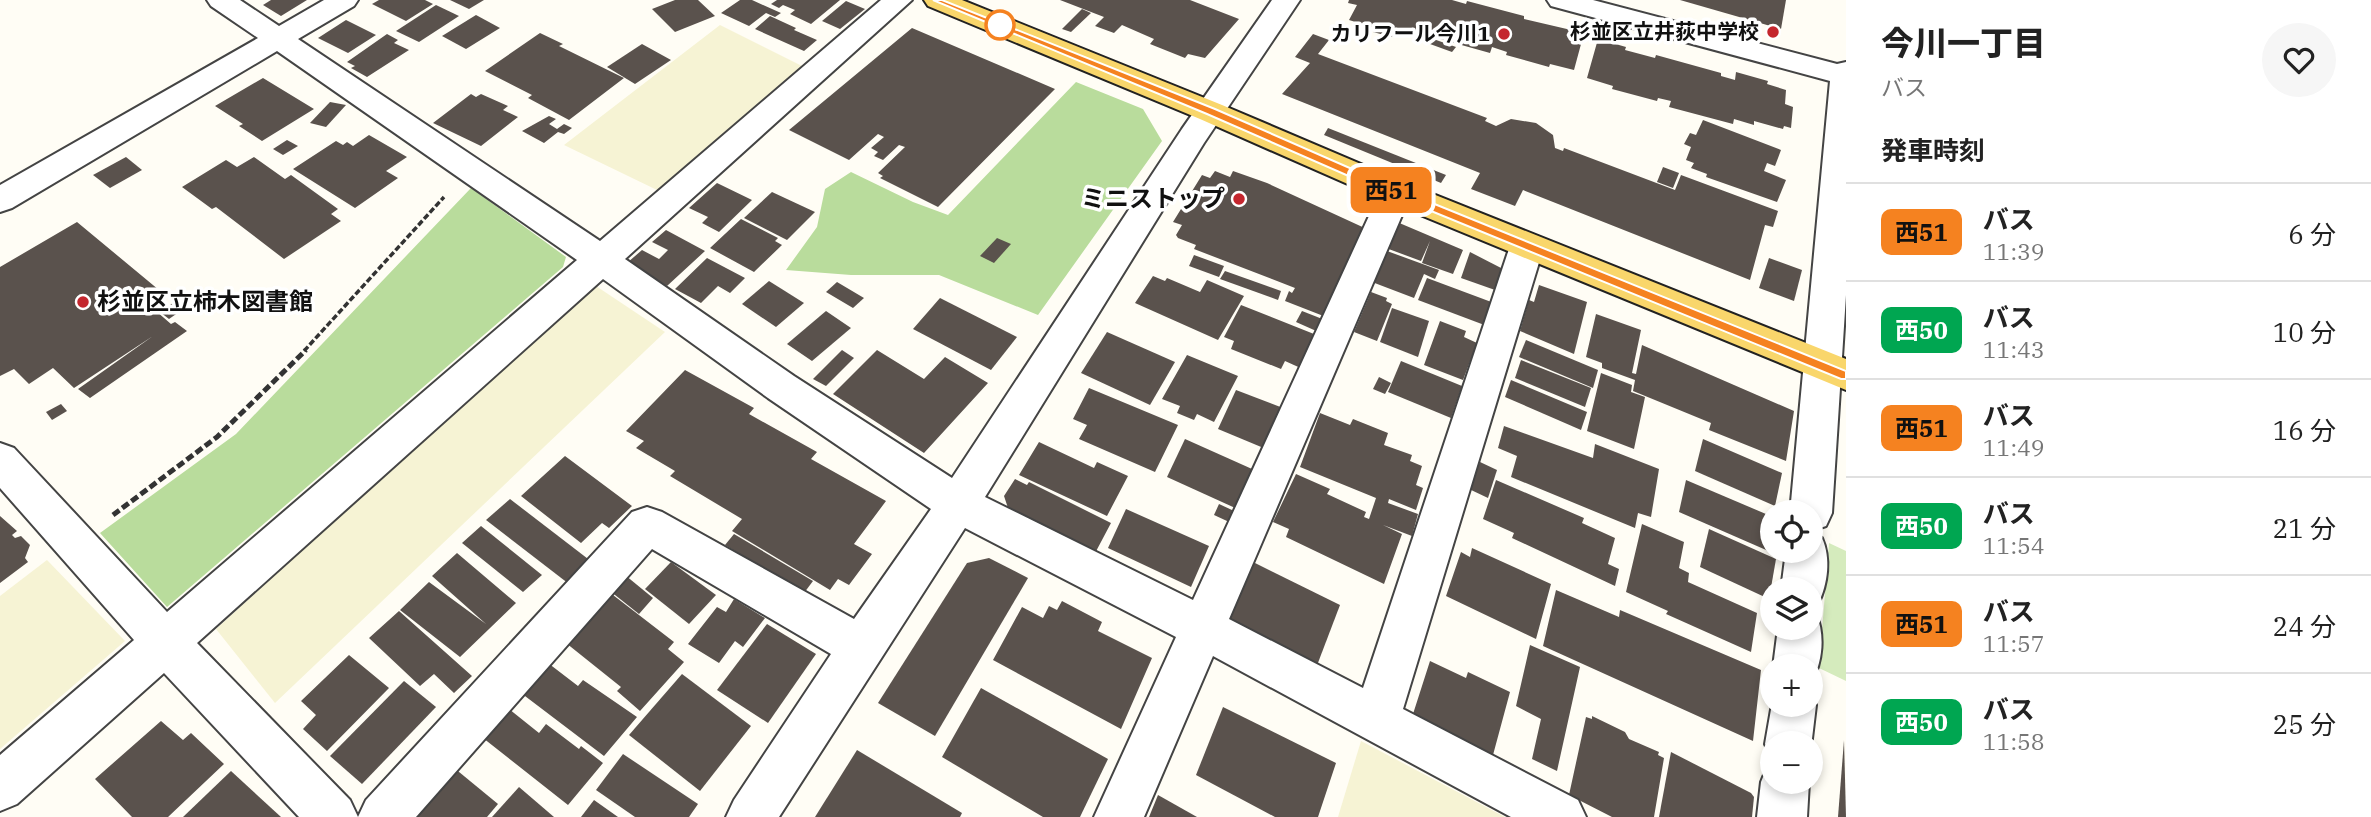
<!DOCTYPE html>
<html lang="ja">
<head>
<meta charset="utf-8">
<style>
  :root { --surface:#fff; --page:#f6f6f6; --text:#222; --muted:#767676; --line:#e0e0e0 }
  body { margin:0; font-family:"IBM Plex Serif","Noto Sans JP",serif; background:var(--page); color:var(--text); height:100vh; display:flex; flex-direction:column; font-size:26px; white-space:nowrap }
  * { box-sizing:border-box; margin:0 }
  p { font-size:23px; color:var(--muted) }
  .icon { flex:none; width:38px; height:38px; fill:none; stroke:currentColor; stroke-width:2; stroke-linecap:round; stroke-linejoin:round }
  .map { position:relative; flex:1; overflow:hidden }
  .side { display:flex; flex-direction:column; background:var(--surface); width:525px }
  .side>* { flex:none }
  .badge { padding:0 14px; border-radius:10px; font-size:24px; line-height:46px }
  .controls { position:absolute; left:1760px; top:500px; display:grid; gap:14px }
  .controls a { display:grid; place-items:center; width:63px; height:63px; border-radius:50%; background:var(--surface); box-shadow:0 4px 10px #0003; font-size:35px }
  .map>.badge { position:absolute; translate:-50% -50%; box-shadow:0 0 0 4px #fff }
  h2 { padding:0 35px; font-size:26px; line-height:63px }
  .round { display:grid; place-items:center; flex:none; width:74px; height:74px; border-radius:37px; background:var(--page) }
  .head { display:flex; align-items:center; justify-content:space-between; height:119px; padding:0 35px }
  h1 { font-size:33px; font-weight:800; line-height:52px }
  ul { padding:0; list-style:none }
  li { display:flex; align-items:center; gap:21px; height:98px; padding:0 35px; border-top:2px solid var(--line) }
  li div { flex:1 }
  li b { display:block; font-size:26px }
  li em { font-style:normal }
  li .badge { min-width:77px; font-weight:700; text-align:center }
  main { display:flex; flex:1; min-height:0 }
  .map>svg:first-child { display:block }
  .farmland { fill:#f6f3d4 }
  .green { fill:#d5ebbd }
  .forest { fill:#b9dc9c }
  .building { fill:#5a524d }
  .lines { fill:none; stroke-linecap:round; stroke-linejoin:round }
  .minor-casing { stroke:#444; stroke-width:4 }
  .major-casing { stroke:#222; stroke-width:4 }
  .path-far1 { stroke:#333; stroke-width:3.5; stroke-dasharray:6 2.5; stroke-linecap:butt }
  .path { stroke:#333; stroke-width:5; stroke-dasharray:8 3.5; stroke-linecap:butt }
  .minor { fill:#fff; fill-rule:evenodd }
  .major { fill:#f9d66b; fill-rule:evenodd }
  .line { fill:#f58220; stroke:#fff; stroke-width:2 }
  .stop-dot { fill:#fff; stroke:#f58220; stroke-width:3.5 }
  .poi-dot { fill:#c4262e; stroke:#fff; stroke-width:2.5 }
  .labels { text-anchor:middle; stroke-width:7; stroke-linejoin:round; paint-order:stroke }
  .far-poi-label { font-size:21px; font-weight:bold; fill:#111; stroke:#fff; text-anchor:end }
  .poi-label { font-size:24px; font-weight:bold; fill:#111; stroke:#fff; text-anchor:end }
</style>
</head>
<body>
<main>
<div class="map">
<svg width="1846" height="817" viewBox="0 0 1846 817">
  <rect width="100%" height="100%" fill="#fffdf5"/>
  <g class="farmland">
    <path d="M720 25 802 66 657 190 564 145Z"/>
    <path d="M593 284 665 332 275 703 216 629Z"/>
    <path d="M47 560 125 641 0 749V596Z"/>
    <path d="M1361 741 1505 817H1338Z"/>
  </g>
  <path class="green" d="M1829 543 1846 551V681L1819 668Z"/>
  <g class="forest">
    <path d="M1076 82 1143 109 1162 141 1038 315 939 275H851L786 270 817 227 825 189 851 172 913 202 948 215Z"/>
    <path d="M471 188 566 257 563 267 167 607 100 533 236 434Z"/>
  </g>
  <g class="building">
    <path d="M271 0H307L281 16 263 5Z"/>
    <path d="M379 0H425L433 4 406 21 372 4Z"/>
    <path d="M450 0H484L469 9Z"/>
    <path d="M675 0H698L715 16 675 32 652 9Z"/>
    <path d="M740 0H752L781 13 775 17 766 13 749 26 721 13Z"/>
    <path d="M777 0H840L811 24 790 14 795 10 783 5 779 8 771 4Z"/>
    <path d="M1060 0H1190L1239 19 1205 58 1188 54 1185 58 1150 44 1154 39 1122 25 1114 33 1095 26 1104 17Z"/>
    <path d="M1349 0H1452L1466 4 1467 1 1524 16V19L1584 33 1574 70 1550 64 1549 67 1506 55 1507 52 1492 47 1490 53 1415 32 1413 36 1395 30 1392 37 1373 32 1375 28 1349 20 1357 5 1348 3Z"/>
    <path d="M1680 0H1786L1781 29Z"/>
    <path d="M846 1 865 9 840 29 822 21Z"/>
    <path d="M436 5 459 16 419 42 396 31Z"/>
    <path d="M1082 9 1091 13 1071 32 1062 29Z"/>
    <path d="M476 15 500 28 466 49 442 36Z"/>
    <path d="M770 16 796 28 794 30 817 40 804 51 755 29Z"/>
    <path d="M346 20 376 35 348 53 318 38Z"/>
    <path d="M912 28 1055 89 938 207 880 178 883 176 878 173 905 147 899 145 883 160 874 156 878 152 871 148 884 137 878 134 849 160 789 130Z"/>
    <path d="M540 33 563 44 559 46 624 78 569 120 528 98 532 95 485 71Z"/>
    <path d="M387 34 398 40 394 43 409 50 367 77 351 68 355 66 347 62Z"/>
    <path d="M1313 34 1329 40 1318 54 1487 118 1485 121 1496 126 1511 119 1536 123 1553 135 1555 148 1563 151 1564 148 1675 190 1681 175 1778 211 1773 227 1765 225 1750 280 1523 190 1515 206 1471 189 1480 173 1282 94 1310 63 1295 57Z"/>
    <path d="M1422 35 1456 47 1452 52 1419 40Z"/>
    <path d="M1598 39 1626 47 1625 50 1655 58 1656 55 1721 73V76L1735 80 1736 72 1768 81 1767 84 1786 90 1785 104 1793 107 1791 128 1784 126 1783 129 1754 121V125L1734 119 1733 124 1669 107 1671 101 1658 98 1657 101 1612 89 1613 86 1587 78Z"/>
    <path d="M642 44 671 60 635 84 607 67Z"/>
    <path d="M263 78 314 109 262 141 239 126 243 124 215 106Z"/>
    <path d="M471 94 476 97 481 94 508 106 503 110 518 117 481 146 433 123Z"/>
    <path d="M330 102 346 105 326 127 310 123Z"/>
    <path d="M549 116 556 119 549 124 557 129 564 124 572 128 564 134 558 132 544 143 522 131Z"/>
    <path d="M1703 120 1781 150 1775 166 1767 163 1764 171 1786 180 1777 202 1706 177 1707 174 1691 168 1694 163 1686 160 1691 147 1684 144 1690 133 1696 135Z"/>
    <path d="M1328 128 1446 175 1441 183 1324 135Z"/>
    <path d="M369 135 407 157 386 171 398 178 355 208 293 169 336 141 343 145 347 142 353 146Z"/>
    <path d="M287 140 298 146 283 155 273 149Z"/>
    <path d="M126 157 142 170 110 188 93 175Z"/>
    <path d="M254 157 285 179 291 175 338 209 331 214 341 221 284 259 216 207 212 209 182 187 226 160 237 167Z"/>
    <path d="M1663 167 1679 173 1673 188 1657 182Z"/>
    <path d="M1215 171 1230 177 1233 171 1267 183 1369 230 1326 317 1285 301 1289 291 1292 293 1295 288 1194 249 1196 245 1178 238 1176 235 1182 225 1173 222 1202 175 1210 178Z"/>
    <path d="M717 183 752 200 719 232 702 223 708 217 689 208Z"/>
    <path d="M772 192 815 212 787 240 744 218Z"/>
    <path d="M741 219 778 238 775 241 782 245 754 272 710 248Z"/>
    <path d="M77 222 165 295 149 305 171 324 175 322 187 331 90 398 78 389 153 336 74 388 53 368 29 384 14 369 0 376V267Z"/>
    <path d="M1397 222 1463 250 1453 274 1422 263 1430 241 1421 261 1386 248Z"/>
    <path d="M666 230 705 251 667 286 627 263 642 250 659 259 668 250 652 242Z"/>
    <path d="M997 238 1011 244 994 263 980 256Z"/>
    <path d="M1387 251 1439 270 1435 279 1424 274 1414 298 1372 282Z"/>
    <path d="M1470 252 1503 269 1495 290 1461 278Z"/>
    <path d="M1194 255 1224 266 1219 277 1189 266Z"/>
    <path d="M707 258 745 278 730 293 718 286 701 303 675 289Z"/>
    <path d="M1769 258 1802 270 1794 301 1759 288Z"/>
    <path d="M1225 271 1281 291 1278 300 1220 279Z"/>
    <path d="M1153 276 1165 281 1167 278 1200 292 1207 280 1244 296 1218 340 1135 303Z"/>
    <path d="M1427 278 1494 303 1487 326 1418 300Z"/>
    <path d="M769 281 804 303 776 327 742 304Z"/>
    <path d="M837 282 864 298 853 308 826 292Z"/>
    <path d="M1539 285 1587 302 1574 354 1520 331 1529 300 1534 302Z"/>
    <path d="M1371 292 1387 298 1386 301 1392 304 1377 341 1354 332Z"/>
    <path d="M940 298 1017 337 991 370 913 329Z"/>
    <path d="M173 303 182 310 169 319 160 312Z"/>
    <path d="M1241 305 1319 336 1305 370 1285 361 1281 369 1231 349 1234 341 1224 337Z"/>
    <path d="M1392 308 1429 321 1418 357 1380 342Z"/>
    <path d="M826 311 851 328 812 361 787 344Z"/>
    <path d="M1302 311 1330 322 1323 334 1296 322Z"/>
    <path d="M1596 314 1641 330 1632 373 1636 374 1642 345 1794 411 1786 461 1709 430 1711 423 1633 391 1635 380 1602 368V363L1586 357Z"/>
    <path d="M1440 321 1466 331 1464 337 1477 343 1463 380 1424 365Z"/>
    <path d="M1107 332 1175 362 1150 405 1081 373Z"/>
    <path d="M1526 340 1598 370 1593 388 1519 357Z"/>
    <path d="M842 350 854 358 826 386 813 379Z"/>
    <path d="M877 350 924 379 945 357 988 383 924 453 833 394Z"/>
    <path d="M1187 355 1238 376 1214 422 1197 414 1194 420 1177 413 1180 406 1162 399Z"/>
    <path d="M1521 360 1591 388 1585 407 1515 378Z"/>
    <path d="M1401 361 1462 386 1451 418 1388 392Z"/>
    <path d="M685 370 754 408 749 414 817 452 811 459 886 501 854 544 872 554 849 585 838 579 830 590 732 531 742 519 670 476 675 471 636 448 644 441 626 431Z"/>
    <path d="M1601 373 1632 385 1631 392 1645 397 1634 449 1587 431Z"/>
    <path d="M1379 377 1391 383 1385 394 1373 389Z"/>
    <path d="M1511 380 1587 412 1581 430 1505 397Z"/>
    <path d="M1089 388 1178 425 1155 472 1079 439 1087 425 1073 419Z"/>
    <path d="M1236 390 1283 408 1266 449 1218 429Z"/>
    <path d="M61 404 67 411 52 420 46 412Z"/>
    <path d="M1320 413 1350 425 1353 419 1388 433 1384 445 1412 455 1410 461 1422 466 1416 485 1423 488 1416 510 1389 499 1388 503 1418 514 1412 536 1383 525 1402 534 1384 584 1286 537 1289 529 1273 522 1296 474 1330 489 1327 494 1366 512 1364 517 1369 519 1376 498 1300 467Z"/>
    <path d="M1504 426 1593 458 1595 444 1659 469 1651 517 1638 513 1635 528 1511 477 1517 456 1498 448Z"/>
    <path d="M1185 439 1261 473 1244 512 1167 477Z"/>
    <path d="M1703 439 1782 473 1775 506 1695 471Z"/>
    <path d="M1039 442 1094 468 1097 462 1128 476 1107 516 1019 475Z"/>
    <path d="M565 456 632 506 609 528 602 523 581 543 521 496Z"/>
    <path d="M1480 462 1497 470 1488 498 1469 489Z"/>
    <path d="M1015 479 1027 485 1029 482 1111 523 1093 557 1010 515 1013 510 1008 508 1004 496Z"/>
    <path d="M1496 480 1584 518 1582 523 1615 538 1608 564 1619 569 1615 586 1512 538 1514 533 1483 519Z"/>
    <path d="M1686 480 1773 517V553L1679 512Z"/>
    <path d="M510 499 592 562 569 584 486 520Z"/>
    <path d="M1219 504 1245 516 1240 527 1214 515Z"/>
    <path d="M1126 509 1209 546 1191 587 1108 548Z"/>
    <path d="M0 516 17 531 12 535 15 538 21 536 30 545 25 558 28 562 0 583Z"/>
    <path d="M1642 524 1684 542 1679 568 1689 573 1688 582 1757 613 1751 652 1666 614 1668 611 1626 592Z"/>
    <path d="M481 526 542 575 523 592 462 543Z"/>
    <path d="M1709 529 1776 559 1769 599 1700 567Z"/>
    <path d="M734 534 813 581 804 593 725 545Z"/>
    <path d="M1472 548 1551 584 1536 639 1446 596 1461 552 1470 557Z"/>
    <path d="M457 553 516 603 460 657 400 610 429 582 486 624 432 576Z"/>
    <path d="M989 558 1028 578 935 736 878 703 967 563Z"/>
    <path d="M671 562 716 595 689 624 645 589Z"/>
    <path d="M1253 562 1340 605 1316 668 1224 625Z"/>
    <path d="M625 575 653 598 639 614 610 591Z"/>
    <path d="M1556 590 1619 617 1620 610 1761 670 1753 741 1543 646Z"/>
    <path d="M613 595 674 642 668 649 684 662 640 711 617 691 621 687 566 643Z"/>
    <path d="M734 599 765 618 743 647 735 641 719 663 688 644 717 607 726 612Z"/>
    <path d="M1062 601 1102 622 1098 631 1152 658 1121 729 993 660 1022 607 1043 618 1049 606 1057 610Z"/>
    <path d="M399 611 472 676 454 693 434 674 420 686 369 638Z"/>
    <path d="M767 624 816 654 768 723 717 690Z"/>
    <path d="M1530 645 1580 667 1557 771 1532 759 1541 719 1516 706Z"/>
    <path d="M349 655 389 688 327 751 303 729 316 715 301 701Z"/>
    <path d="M1430 661 1466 678 1468 672 1510 692 1493 755 1413 714Z"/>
    <path d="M548 663 578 686 583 680 637 717 604 756 521 693Z"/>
    <path d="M682 674 751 726 700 791 629 735Z"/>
    <path d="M404 681 436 707 362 784 330 756Z"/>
    <path d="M981 688 1108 759 1080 817H1043L942 757Z"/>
    <path d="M1223 707 1336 763 1318 817H1275L1196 775Z"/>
    <path d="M509 709 539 733 546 724 579 749 581 746 603 763 568 805 483 738Z"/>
    <path d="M1592 716 1625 732 1629 739 1659 752 1658 755 1664 758 1654 817H1612L1569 795 1586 717 1592 719Z"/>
    <path d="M161 721 183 740 191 733 224 764 168 817H132L95 779Z"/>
    <path d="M1844 740 1846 817H1838Z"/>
    <path d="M857 750 962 813 960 817H815Z"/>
    <path d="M1671 752 1751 793 1754 797 1752 817H1659Z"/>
    <path d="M623 754 698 804 689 817H635L596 790Z"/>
    <path d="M453 767 498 804 487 817H413Z"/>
    <path d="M231 771 281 817H183Z"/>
    <path d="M519 787 554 817H492Z"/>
    <path d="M1158 795 1197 817H1149Z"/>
    <path d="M594 800 618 817H581Z"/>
  </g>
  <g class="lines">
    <g class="minor-casing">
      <g id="minor">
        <path d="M207 0H240L279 26 324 0H358L354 6 298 39 600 241 881 0H912L625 259 794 376 952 478 1182 129 1272 0H1300L1204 143 985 497 1193 600 1380 192 1384 184 1396 181 1408 184 1412 192 1229 619 1363 688 1510 246 1515 237 1527 234 1539 237 1544 246 1403 709 1578 800 1586 817H1511L1213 656 1144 817H1094L1176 637 965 528 779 817H726L734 800 831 654 652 549 416 817H358L366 800 632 512 647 507 662 512 854 619 931 509 768 398 603 279 197 643 350 800 358 817H299L164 673 17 804 0 811V755L134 640 0 488V443L14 448 167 612 577 260 277 51 12 208 0 212V185L258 38 211 6Z"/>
        <path d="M1547 0H1593L1837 64 1846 62V295L1832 513 1826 526 1811 531V513H1790L1830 81 1551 6Z"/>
        <path d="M1811 534 1822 538C1831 558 1828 584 1818 604L1811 607V590H1781L1786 551H1811Z"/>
        <path d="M1811 612 1816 613C1825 635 1823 662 1811 683V667H1773L1778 628H1811Z"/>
        <path d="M1811 693 1816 705 1811 747V744H1773L1772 761 1765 744 1773 698V705H1811Z"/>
        <path d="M1773 763V782H1809L1807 817H1757L1761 782 1768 765Z"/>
      </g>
    </g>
    <g class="major-casing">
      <path id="major" d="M924 0H962L1222 105 1408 184 1846 359V390L1384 200 1200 119 928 6Z"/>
    </g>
    <path class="path-far1" d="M304 351 444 197"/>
    <path class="path" d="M113 515 217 437 306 350"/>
    <use href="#minor" class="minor"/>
    <use href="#major" class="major"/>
  </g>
  <path class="line" d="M933 0H942L1215 109 1400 190 1846 371V379H1841L1392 195 1207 114Z"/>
  <circle class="stop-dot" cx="1000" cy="25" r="14"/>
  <g class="poi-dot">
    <circle cx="1773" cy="32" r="7"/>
    <circle cx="1504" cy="34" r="7"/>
    <circle cx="1239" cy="199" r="7"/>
    <circle cx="83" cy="302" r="7"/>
  </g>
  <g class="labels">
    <g class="far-poi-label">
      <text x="1759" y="39">杉並区立井荻中学校</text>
      <text x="1490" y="41">カリフール今川1</text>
    </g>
    <g class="poi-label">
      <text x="1225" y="207">ミニストップ</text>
      <text x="97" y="310" text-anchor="start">杉並区立柿木図書館</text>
    </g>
  </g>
</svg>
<div class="controls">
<a><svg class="icon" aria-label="locate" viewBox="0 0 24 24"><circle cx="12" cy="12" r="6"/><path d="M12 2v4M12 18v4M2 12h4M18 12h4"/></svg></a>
<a><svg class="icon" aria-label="layers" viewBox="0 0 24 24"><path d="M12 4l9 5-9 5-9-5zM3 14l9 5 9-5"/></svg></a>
<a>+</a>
<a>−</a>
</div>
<b class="badge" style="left:1391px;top:190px;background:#f58220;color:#111">西51</b>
</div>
<section class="side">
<div class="head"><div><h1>今川一丁目</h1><p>バス</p></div><a class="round"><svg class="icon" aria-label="heart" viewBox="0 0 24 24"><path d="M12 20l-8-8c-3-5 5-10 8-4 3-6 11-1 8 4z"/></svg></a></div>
<h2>発車時刻</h2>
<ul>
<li><span class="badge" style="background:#f58220;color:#111">西51</span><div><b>バス</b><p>11:39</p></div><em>6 分</em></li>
<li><span class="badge" style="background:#00a651;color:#fff">西50</span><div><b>バス</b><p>11:43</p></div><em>10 分</em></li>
<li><span class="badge" style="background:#f58220;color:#111">西51</span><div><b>バス</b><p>11:49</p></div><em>16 分</em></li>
<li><span class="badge" style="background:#00a651;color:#fff">西50</span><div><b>バス</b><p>11:54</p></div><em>21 分</em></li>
<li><span class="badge" style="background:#f58220;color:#111">西51</span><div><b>バス</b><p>11:57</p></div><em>24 分</em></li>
<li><span class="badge" style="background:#00a651;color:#fff">西50</span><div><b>バス</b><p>11:58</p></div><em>25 分</em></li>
</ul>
</section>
</main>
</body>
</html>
